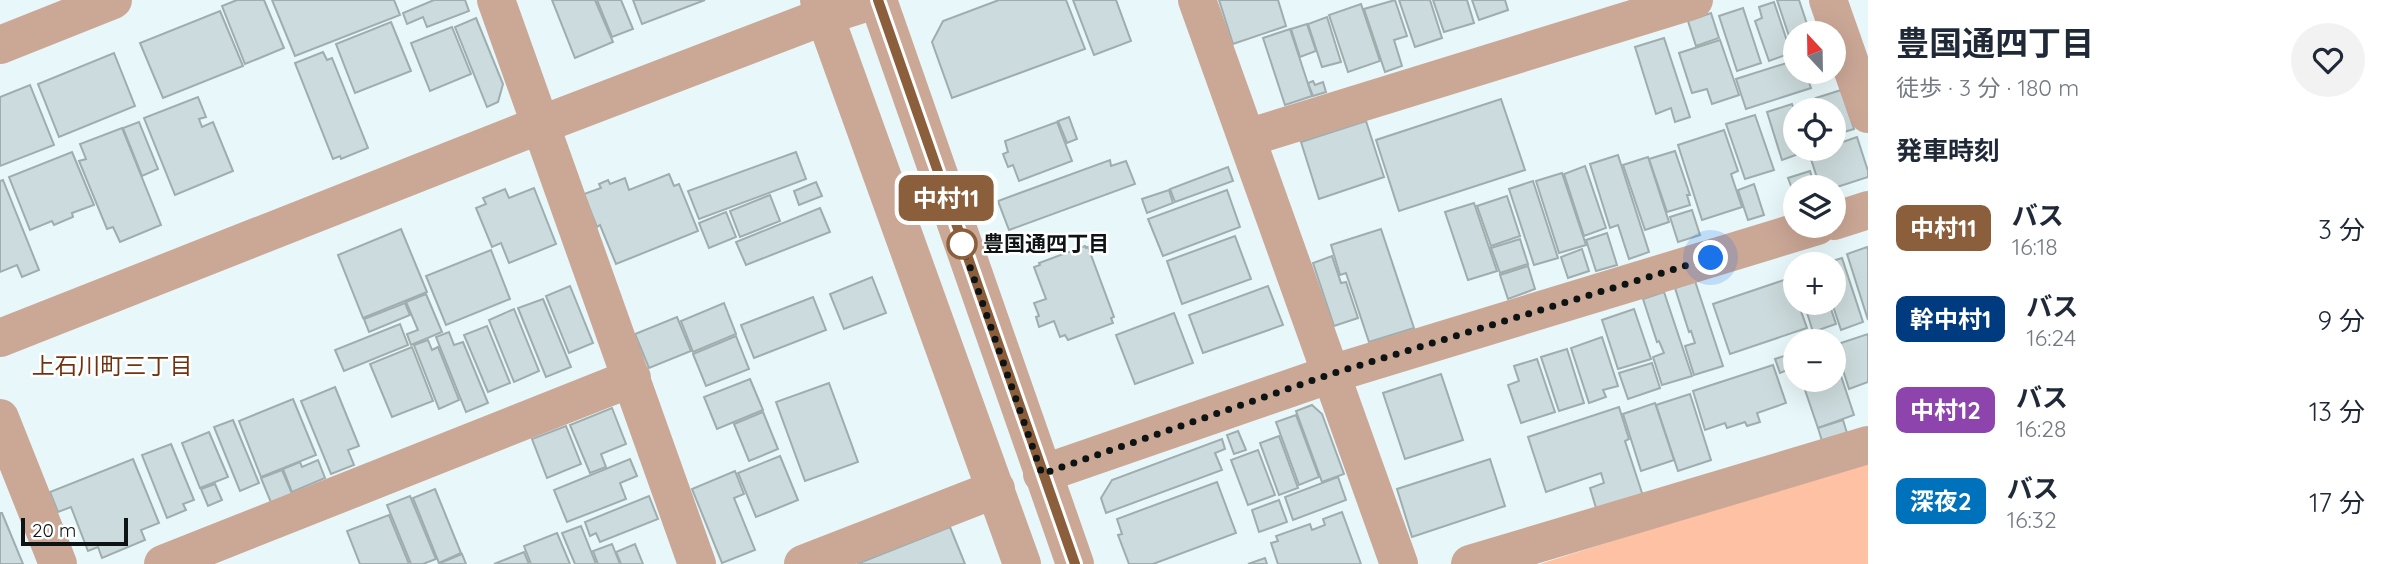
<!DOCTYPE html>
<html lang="ja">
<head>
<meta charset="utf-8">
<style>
  :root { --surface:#fff; --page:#f2f2f3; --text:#1f2937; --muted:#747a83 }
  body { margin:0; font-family:Quicksand,"Noto Sans JP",sans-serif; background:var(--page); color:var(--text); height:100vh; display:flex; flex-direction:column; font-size:26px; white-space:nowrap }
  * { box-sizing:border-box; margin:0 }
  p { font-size:23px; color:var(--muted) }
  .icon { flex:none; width:38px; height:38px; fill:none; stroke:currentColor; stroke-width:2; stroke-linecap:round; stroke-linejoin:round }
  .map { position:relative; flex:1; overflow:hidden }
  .side { display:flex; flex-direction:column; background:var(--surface); width:525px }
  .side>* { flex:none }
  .badge { padding:0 14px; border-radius:10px; font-size:24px; line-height:46px }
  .needle { width:46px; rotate:338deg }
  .controls { position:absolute; left:1783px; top:21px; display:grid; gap:14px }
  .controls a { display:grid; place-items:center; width:63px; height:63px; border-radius:50%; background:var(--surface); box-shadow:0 7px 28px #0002; font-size:35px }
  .scale { position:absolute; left:21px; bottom:18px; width:107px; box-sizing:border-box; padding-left:7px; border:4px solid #0e1314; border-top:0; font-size:19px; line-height:24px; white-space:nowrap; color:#0e1314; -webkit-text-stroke:5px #fff; paint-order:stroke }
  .you { position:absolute; width:35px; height:35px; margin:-18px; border:5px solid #fff; border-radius:50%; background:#1a73e8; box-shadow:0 0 0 10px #1a73e833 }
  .map>.badge { position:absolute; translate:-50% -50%; box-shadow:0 0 0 4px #fff }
  h2 { padding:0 28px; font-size:26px; line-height:63px }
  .round { display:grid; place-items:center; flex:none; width:74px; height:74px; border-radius:37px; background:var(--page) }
  .headline { display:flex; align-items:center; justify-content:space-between; height:119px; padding:0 28px }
  h1 { font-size:33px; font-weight:700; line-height:52px }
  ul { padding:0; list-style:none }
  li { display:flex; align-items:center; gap:21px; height:91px; padding:0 28px }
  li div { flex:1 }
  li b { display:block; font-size:26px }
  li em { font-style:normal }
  li .badge { min-width:77px; font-weight:700; text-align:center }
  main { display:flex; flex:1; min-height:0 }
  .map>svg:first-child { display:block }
  .green { fill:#fec1a4 }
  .building { fill:#ccdbdd; stroke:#9fadaf; stroke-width:2 }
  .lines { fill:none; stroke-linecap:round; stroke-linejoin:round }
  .minor { stroke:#cba796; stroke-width:38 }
  .line-casing { stroke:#fff; stroke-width:16 }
  .line { stroke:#8b5e3c; stroke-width:10 }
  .walk { stroke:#0e1314; stroke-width:7; stroke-dasharray:0 12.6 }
  .stop-dot { fill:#fff; stroke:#8b5e3c; stroke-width:3.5 }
  .labels { text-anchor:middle; stroke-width:5; stroke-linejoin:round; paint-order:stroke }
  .stop-label { font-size:21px; font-weight:bold; fill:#0e1314; stroke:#fff; text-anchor:start }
  .neighbourhood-label { font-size:23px; fill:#71330f; stroke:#fff }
</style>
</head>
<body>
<main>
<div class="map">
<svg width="1868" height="564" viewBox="0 0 1868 564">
  <rect width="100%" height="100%" fill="#e8f7f9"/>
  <path class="green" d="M1868 460V564H1540Z"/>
  <g class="building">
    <path d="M237 0H264L284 48 245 64 222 6Z"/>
    <path d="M272 0H394L400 15 295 56Z"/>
    <path d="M434 0H465L469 11 427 27 423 17 407 24 403 13Z"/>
    <path d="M552 0H595L613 42 575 58Z"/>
    <path d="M597 0H621L633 29 612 37Z"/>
    <path d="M633 0H705L642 24Z"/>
    <path d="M999 0H1066L1085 49 952 98 932 42 943 21Z"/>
    <path d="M1073 0H1116L1131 41 1094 55Z"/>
    <path d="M1219 0H1278L1286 26 1233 44Z"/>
    <path d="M1395 0 1407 36 1394 40 1402 66 1385 72 1364 9Z"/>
    <path d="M1399 0H1430L1442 38 1415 47Z"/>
    <path d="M1433 0H1467L1474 23 1444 32Z"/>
    <path d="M1472 0H1505L1508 10 1479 20Z"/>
    <path d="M1777 0H1799L1810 33H1796V51H1794Z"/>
    <path d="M1774 2 1791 53 1769 61 1755 21 1762 18 1759 7Z"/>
    <path d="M1361 4 1380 61 1348 72 1329 15Z"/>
    <path d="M1743 8 1761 63 1737 71 1719 16Z"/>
    <path d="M220 11 243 66 163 98 140 43Z"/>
    <path d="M1711 13 1719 38 1696 46 1688 21Z"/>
    <path d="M1327 17 1341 62 1322 67 1308 24Z"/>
    <path d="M476 18 503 84 498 102 487 107 455 27Z"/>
    <path d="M391 22 411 71 355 93 336 44Z"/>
    <path d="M1307 24 1316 51 1300 57 1291 29Z"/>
    <path d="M452 27 471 74 430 91 411 43Z"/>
    <path d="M1290 29 1312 96 1285 105 1263 38Z"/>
    <path d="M1664 38 1690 117 1675 122 1671 108 1656 114 1635 47Z"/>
    <path d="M1720 40 1739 95 1712 104 1707 89 1692 93 1679 53Z"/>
    <path d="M323 52 327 60 332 58 368 148 341 159 340 156 333 159 295 63Z"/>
    <path d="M114 53 135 106 59 137 38 84Z"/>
    <path d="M1796 60V72H1820L1807 77 1811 88 1746 109 1736 79Z"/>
    <path d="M1313 81 1315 85 1323 82 1326 92 1313 96 1308 83Z"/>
    <path d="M30 85 54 145 0 166V97Z"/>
    <path d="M1841 90 1854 129 1834 135V110H1800L1818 104 1816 98Z"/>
    <path d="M198 97 206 117 199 119 202 127 213 122 233 171 175 195 144 118Z"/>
    <path d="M1501 99 1525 170 1399 211 1376 140Z"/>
    <path d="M1792 104 1796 115V149H1806L1807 151 1782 160 1767 112Z"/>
    <path d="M1755 115 1774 170 1745 179 1726 124Z"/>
    <path d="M1069 117 1077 139 1067 143 1058 121Z"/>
    <path d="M1366 121 1384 177 1319 199 1301 142Z"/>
    <path d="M139 122 158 169 142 176 123 128Z"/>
    <path d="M1057 122 1072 161 1019 181 1013 165 1008 167 1003 154 1008 152 1005 141Z"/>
    <path d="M122 128 161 225 120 242 113 227 107 229 79 161 86 159 80 144Z"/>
    <path d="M1724 130 1738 171 1731 174 1742 207 1702 220 1678 145Z"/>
    <path d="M1857 137 1868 171V177L1834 188 1820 187 1809 153 1822 149H1834V145Z"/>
    <path d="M1675 151 1690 195H1687L1690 205 1667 212 1649 159Z"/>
    <path d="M72 152 94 205 72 213 73 217 54 225 52 221 30 230 9 177Z"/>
    <path d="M796 152 806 179 699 219 688 191Z"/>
    <path d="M1618 155 1649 252 1629 259 1618 225 1610 228 1590 164Z"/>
    <path d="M1648 157 1669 222 1645 230 1623 165Z"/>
    <path d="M1110 160 1111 166 1126 161 1135 184 1009 230 998 201Z"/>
    <path d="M1585 166 1606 228 1584 236 1564 174Z"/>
    <path d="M1228 167 1233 181 1175 202 1170 189Z"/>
    <path d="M1810 171 1815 187H1796V199L1788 178Z"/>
    <path d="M1562 173 1586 245 1559 253 1536 181Z"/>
    <path d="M669 174 674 186 679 184 698 231 616 264 600 225 597 227 584 194 601 188 599 184 608 180 610 184 625 178 629 190Z"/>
    <path d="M3 180 39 270 22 277 17 265 0 272V181Z"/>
    <path d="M1533 181 1558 258 1534 265 1509 189Z"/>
    <path d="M816 182 822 196 799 205 794 191Z"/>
    <path d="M1754 184 1764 215 1748 220 1738 190Z"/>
    <path d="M534 188 556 244 509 263 501 243 492 247 476 208 486 204 483 198 505 189 509 198Z"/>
    <path d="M1169 190 1173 203 1147 213 1142 199Z"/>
    <path d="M1227 190 1240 227 1163 256 1148 219Z"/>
    <path d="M770 195 780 221 740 237 730 211Z"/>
    <path d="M1507 196 1520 236 1491 246 1477 206Z"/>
    <path d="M1474 203 1497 271 1468 280 1445 212Z"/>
    <path d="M820 208 830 232 746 265 736 242Z"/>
    <path d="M1692 210 1700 235 1678 242 1670 217Z"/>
    <path d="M726 212 736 237 709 248 699 223Z"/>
    <path d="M401 229 427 292 363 318 338 255Z"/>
    <path d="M1381 229 1414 328 1369 342 1346 273 1340 275 1331 245Z"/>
    <path d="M1607 233 1617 265 1596 271 1586 240Z"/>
    <path d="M1235 236 1251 279 1182 304 1167 261Z"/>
    <path d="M1520 239 1528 264 1500 273 1491 248Z"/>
    <path d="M1085 246 1086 248 1088 247 1114 317 1111 318 1113 323 1068 340 1065 335 1060 337 1054 321 1039 327 1036 317 1039 316 1034 303 1046 299 1034 267 1040 265 1039 263Z"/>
    <path d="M1867 247 1868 250V320L1847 254Z"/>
    <path d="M1582 249 1589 271 1568 278 1561 257Z"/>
    <path d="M491 250 510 299 446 325 426 276Z"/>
    <path d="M1332 256 1341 283 1346 282 1358 318 1334 326 1313 263Z"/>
    <path d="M1842 258 1863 322 1841 330 1832 303H1834V264H1823Z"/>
    <path d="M1528 266 1535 289 1508 299 1500 275Z"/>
    <path d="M872 277 886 313 844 329 830 294Z"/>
    <path d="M1790 278 1796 294V303H1798L1807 328 1730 354 1713 304Z"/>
    <path d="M1695 281 1723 366 1694 375 1685 346 1695 343 1691 331 1689 332 1675 288Z"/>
    <path d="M570 286 593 343 569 353 546 296Z"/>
    <path d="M1268 286 1283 325 1203 353 1189 315Z"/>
    <path d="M1664 292 1692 376 1662 385 1653 357 1664 353 1659 341 1657 342 1643 299Z"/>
    <path d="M426 294 442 332 411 345 407 334 418 330 406 302Z"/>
    <path d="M813 297 826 330 754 358 741 325Z"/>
    <path d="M543 299 571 367 546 377 518 308Z"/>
    <path d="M405 303 410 315 369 332 364 319Z"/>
    <path d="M724 303 736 334 693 352 681 321Z"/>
    <path d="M1804 303H1829L1836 324 1813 332Z"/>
    <path d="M514 309 539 371 514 382 489 320Z"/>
    <path d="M1634 309 1651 359 1618 369 1602 320Z"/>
    <path d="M1174 313 1193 363 1135 384 1116 335Z"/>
    <path d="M677 317 691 351 649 368 635 334Z"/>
    <path d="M400 324 408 345 344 371 335 350Z"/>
    <path d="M487 326 510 383 488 392 464 335Z"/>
    <path d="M449 332 454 345 463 342 488 403 466 412 436 337Z"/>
    <path d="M1868 334V382L1849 389 1835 345Z"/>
    <path d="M736 336 749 369 706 386 693 354Z"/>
    <path d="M1602 337 1618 386 1603 390 1606 397 1589 403 1571 348Z"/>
    <path d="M428 340 432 350 438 347 459 400 439 409 414 345Z"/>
    <path d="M412 347 433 401 392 417 370 364Z"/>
    <path d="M1567 349 1584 403 1559 411 1541 357Z"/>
    <path d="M1790 354 1795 367 1780 373 1775 359Z"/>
    <path d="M1834 355 1854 415 1818 428 1804 387 1822 380H1834Z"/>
    <path d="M1537 359 1555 412 1521 423 1508 385 1519 381 1514 366Z"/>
    <path d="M1652 363 1660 388 1628 399 1619 373Z"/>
    <path d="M1773 365 1786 403 1757 413 1760 422 1747 426 1745 422 1727 428 1725 423 1705 430 1693 391Z"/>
    <path d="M1441 374 1463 440 1405 459 1383 393Z"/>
    <path d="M750 379 763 410 717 429 704 397Z"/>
    <path d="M829 383 858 462 805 481 776 402Z"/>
    <path d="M335 387 359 446 348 450 354 465 331 474 301 401Z"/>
    <path d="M1690 394 1711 460 1678 471 1656 405Z"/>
    <path d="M293 399 316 455 261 477 239 421Z"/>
    <path d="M1655 403 1674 460 1641 471 1623 414Z"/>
    <path d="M1312 405 1322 414 1344 474 1322 482 1296 411Z"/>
    <path d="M1619 407 1629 439 1625 441 1643 496 1597 511 1590 488 1604 483 1601 473 1546 492 1528 437Z"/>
    <path d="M612 408 626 444 601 454 606 467 590 473 570 425Z"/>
    <path d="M763 412 778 449 749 461 734 424Z"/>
    <path d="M1296 415 1319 477 1299 485 1276 422Z"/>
    <path d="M233 420 259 483 240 491 214 427Z"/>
    <path d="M1843 420 1847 433 1822 441 1818 428Z"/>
    <path d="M566 426 581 464 547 478 532 439Z"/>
    <path d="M1238 431 1246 450 1234 454 1227 435Z"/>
    <path d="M209 432 228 477 200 488 182 443Z"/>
    <path d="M1279 436 1298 488 1279 495 1260 443Z"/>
    <path d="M1222 439 1225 449 1215 453 1222 470 1106 513 1101 498 1112 480Z"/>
    <path d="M171 444 194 500 183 504 186 510 167 518 142 455Z"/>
    <path d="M1258 450 1275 495 1248 505 1231 460Z"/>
    <path d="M780 456 798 500 756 517 738 473Z"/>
    <path d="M133 459 159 523 141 530 145 540 102 558 98 547 88 551 71 507 58 512 50 492Z"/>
    <path d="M630 459 637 476 620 483 626 499 567 522 554 490Z"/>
    <path d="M1490 459 1505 506 1412 537 1397 489Z"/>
    <path d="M318 460 325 478 292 492 283 469 300 462 302 467Z"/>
    <path d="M282 470 293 496 272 505 261 478Z"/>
    <path d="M735 471 744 494 734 498 755 550 722 563 692 489Z"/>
    <path d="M1338 477 1346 500 1293 520 1285 497Z"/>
    <path d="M1217 482 1236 533 1153 564H1129L1118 535 1122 534 1117 519Z"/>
    <path d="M215 484 222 500 208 506 201 489Z"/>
    <path d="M435 489 461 553 439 563 413 498Z"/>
    <path d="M410 496 436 559 423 564H411L387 505Z"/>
    <path d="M649 496 658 519 600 542 596 533 590 536 585 522Z"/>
    <path d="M1279 500 1287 522 1259 532 1252 510Z"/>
    <path d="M1342 512 1361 564H1278L1271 543 1278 541 1276 536 1310 524 1312 530 1325 525 1323 519Z"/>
    <path d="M0 513H2L23 564H0Z"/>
    <path d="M389 515 409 564H360L347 531Z"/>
    <path d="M581 526 596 564H575L562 533Z"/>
    <path d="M950 527 965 564H857Z"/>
    <path d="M557 533 570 564H531L524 546Z"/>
    <path d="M612 544 620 564H598L593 551Z"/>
    <path d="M635 544 643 564H621L616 552Z"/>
    <path d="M524 552 529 564H494Z"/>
    <path d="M462 554 466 564H438Z"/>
    <path d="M1265 558 1267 564H1248Z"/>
  </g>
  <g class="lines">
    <g class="minor">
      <path d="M496 0 697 564"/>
      <path d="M819 0 1022 564"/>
      <path d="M878 0 1075 564"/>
      <path d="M1197 0 1399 564"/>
      <path d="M1828 0 1868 114"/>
      <path d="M0 45 113 0"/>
      <path d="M1247 138 1694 0"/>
      <path d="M1834 221 1868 210"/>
      <path d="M0 338 540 125 825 16 875 0"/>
      <path d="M0 418 58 564"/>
      <path d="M1042 474 1331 374 1817 226"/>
      <path d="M163 564 632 378"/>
      <path d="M803 564 996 489"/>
      <path d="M1470 564 1868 445"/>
    </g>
  </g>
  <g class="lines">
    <g class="line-casing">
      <path id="line" d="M878 0 1075 564"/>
    </g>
    <use href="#line" class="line"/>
    <path class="walk" d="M962 244 1042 474 1331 374 1711 258"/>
  </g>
  <circle class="stop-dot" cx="962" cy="244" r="14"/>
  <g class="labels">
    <g class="stop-label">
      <text x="983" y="251">豊国通四丁目</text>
    </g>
    <g class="neighbourhood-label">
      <text x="112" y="374">上石川町三丁目</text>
    </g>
  </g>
</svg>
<div class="controls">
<a><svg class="needle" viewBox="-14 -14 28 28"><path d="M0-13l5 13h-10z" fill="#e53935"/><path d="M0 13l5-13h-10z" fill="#747a83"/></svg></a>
<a><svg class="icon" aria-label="locate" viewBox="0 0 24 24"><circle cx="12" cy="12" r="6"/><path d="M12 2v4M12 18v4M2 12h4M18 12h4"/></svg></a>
<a><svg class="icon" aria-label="layers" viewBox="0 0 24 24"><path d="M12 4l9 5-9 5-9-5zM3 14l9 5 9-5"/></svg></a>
<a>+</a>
<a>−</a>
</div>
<div class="scale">20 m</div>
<div class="you" style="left:1711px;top:258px"></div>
<b class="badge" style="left:946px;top:198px;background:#8b5e3c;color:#fff">中村11</b>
</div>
<section class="side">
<div class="headline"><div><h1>豊国通四丁目</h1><p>徒歩 · 3 分 · 180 m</p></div><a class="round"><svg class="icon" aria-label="heart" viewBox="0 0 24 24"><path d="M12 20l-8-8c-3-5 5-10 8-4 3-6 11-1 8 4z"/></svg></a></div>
<h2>発車時刻</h2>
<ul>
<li><span class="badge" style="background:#8b5e3c;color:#fff">中村11</span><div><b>バス</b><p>16:18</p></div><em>3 分</em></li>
<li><span class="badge" style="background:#003b80;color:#fff">幹中村1</span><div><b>バス</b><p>16:24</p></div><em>9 分</em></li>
<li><span class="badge" style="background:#8e44ad;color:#fff">中村12</span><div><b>バス</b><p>16:28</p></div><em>13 分</em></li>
<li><span class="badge" style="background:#0072bc;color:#fff">深夜2</span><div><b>バス</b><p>16:32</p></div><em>17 分</em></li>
</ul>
</section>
</main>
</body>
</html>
